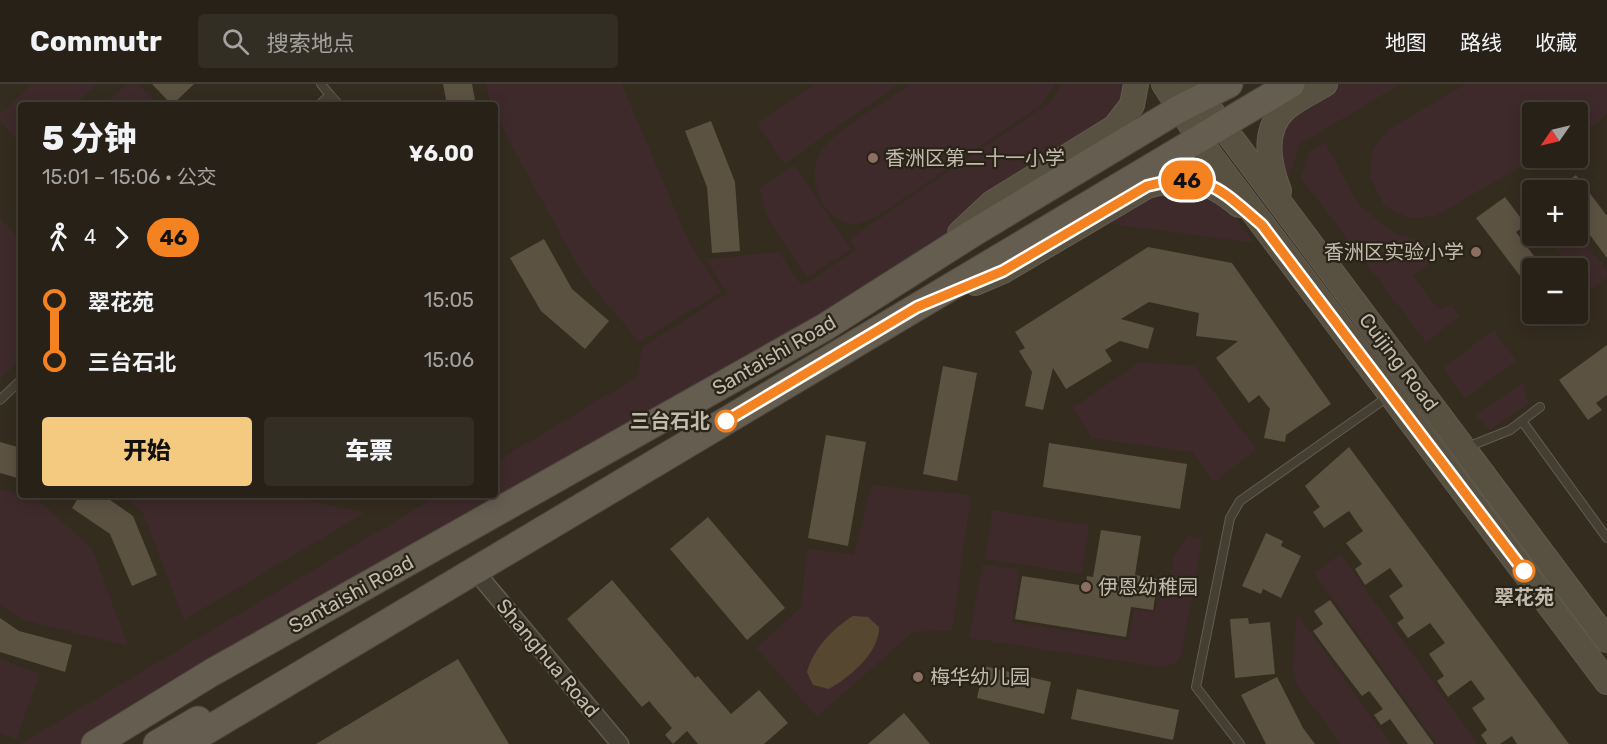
<!DOCTYPE html>
<html lang="zh">
<head>
<meta charset="utf-8">
<style>
  :root { --surface:#272117; --page:#332e24; --text:#f1f3f6; --muted:#a4a3a1; --line:#433e36; --accent:#f3ca80 }
  body { margin:0; font-family:Rubik,"Noto Sans SC",sans-serif; background:var(--page); color:var(--text); height:100vh; display:flex; flex-direction:column; font-size:22px; white-space:nowrap }
  * { box-sizing:border-box; margin:0 }
  p { font-size:20px; color:var(--muted) }
  .icon { flex:none; width:33px; height:33px; fill:none; stroke:currentColor; stroke-width:2; stroke-linecap:round; stroke-linejoin:round }
  .map { position:relative; flex:1; overflow:hidden }
  .side { position:absolute; left:18px; top:18px; width:480px; height:396px; display:flex; flex-direction:column; background:var(--surface); border-radius:6px; box-shadow:0 3px 15px #0003,0 0 0 2px var(--line) }
  .side>* { flex:none }
  .badge { padding:0 12px; border-radius:20px; font-size:21px; line-height:39px }
  .needle { width:39px; rotate:236deg }
  .fabs { position:absolute; left:1522px; top:18px; display:grid; gap:12px }
  .fabs a { display:grid; place-items:center; width:66px; height:66px; border-radius:6px; background:var(--surface); box-shadow:0 3px 15px #0003,0 0 0 2px var(--line); font-size:30px }
  .map>.badge { position:absolute; translate:-50% -50%; box-shadow:0 0 0 3px #fff }
  .legs { display:flex; align-items:center; gap:9px; height:66px; padding:0 24px; font-size:20px }
  .legs p { margin-inline-start:auto }
  .summary { display:flex; align-items:center; justify-content:space-between; height:102px; padding:0 24px }
  h1 { font-size:33px; font-weight:800; line-height:45px }
  .button { display:flex; gap:12px; margin-top:auto; padding:12px 24px }
  .button a { flex:1; height:69px; border-radius:6px; background:var(--accent); color:#111; font-size:24px; font-weight:800; line-height:69px; text-align:center }
  .button a+a { background:var(--page); color:var(--text) }
  ul { padding:0 24px; list-style:none }
  li { display:flex; align-items:center; gap:21px; height:60px; font-size:22px }
  li i { display:grid; place-items:center; width:9px; height:100%; margin:0 8px; background:currentColor }
  li i::after { content:''; width:15px; height:15px; margin:-8px; border:4px solid; border-radius:50%; background:var(--surface) }
  li p { margin-inline-start:auto }
  li:first-child i { background:linear-gradient(#0000 50%,currentColor 0) }
  li:last-child i { background:linear-gradient(currentColor 50%,#0000 0) }
  header { display:flex; align-items:center; gap:36px; box-sizing:border-box; height:84px; padding:0 30px; background:var(--surface); border-bottom:2px solid var(--line) }
  header strong { font-size:28px }
  nav { display:flex; gap:33px; margin-inline-start:auto; font-size:21px }
  .search { width:420px; height:54px; background:var(--page); display:flex; align-items:center; gap:15px; box-sizing:border-box; padding:0 21px; border-radius:6px; color:var(--muted); font-size:22px }
  .map>svg:first-child { display:block }
  .green { fill:#3e2a2b }
  .water { fill:#564830 }
  .building { fill:#5c5242 }
  .lines { fill:none; stroke-linecap:round; stroke-linejoin:round }
  .service-casing { stroke:#635c50; stroke-width:10 }
  .minor-casing { stroke:#635c50; stroke-width:19 }
  .secondary-casing { stroke:#635c50; stroke-width:26 }
  .primary-casing { stroke:#4e473c; stroke-width:29 }
  .service { stroke:#453e32; stroke-width:8 }
  .minor { stroke:#453e32; stroke-width:16 }
  .secondary { stroke:#585041; stroke-width:24 }
  .primary { stroke:#655d50; stroke-width:27 }
  .line-1-casing { stroke:#fff; stroke-width:14 }
  .line-1 { stroke:#f58220; stroke-width:9 }
  .education-dot { fill:#8d6e63; stroke:#292318; stroke-width:2 }
  .stop-1-dot { fill:#fff; stroke:#f58220; stroke-width:3 }
  .labels { text-anchor:middle; stroke-width:4.5; stroke-linejoin:round; paint-order:stroke }
  .poi-label { font-size:20px; fill:#c2baac; stroke:#292318; text-anchor:start }
  .street-label { font-size:20px; fill:#c2baac; stroke:#292318 }
  .stop-label { font-size:20px; font-weight:bold; fill:#c2baac; stroke:#292318; text-anchor:end }
</style>
</head>
<body>
<header>
<strong>Commutr</strong>
<div class="search"><svg class="icon" aria-label="search" viewBox="0 0 24 24"><circle cx="10" cy="10" r="6"/><path d="M15 15l6 6"/></svg>搜索地点</div>
<nav><a>地图</a><a>路线</a><a>收藏</a></nav>
</header>
<div class="map">
<svg width="1607" height="660" viewBox="0 0 1607 660">
  <rect width="100%" height="100%" fill="#342c1f"/>
  <g class="green">
    <path d="M32 0H97L74 21H21V60L0 37V29Z"/>
    <path d="M126 0H139L159 21H103Z"/>
    <path d="M486 0H622L687 154 721 208 639 258 583 191 495 31V21H490Z"/>
    <path d="M815 0H899L784 80 757 40Z"/>
    <path d="M910 0H1056L1041 21 879 131C871 135 862 140 853 140 821 138 805 91 821 67 837 44 886 17 910 0Z"/>
    <path d="M1061 0H1136L1134 13 934 174 92 660H20L439 411H495V378L637 293 642 263 727 209 706 175 779 168 802 202 856 166 849 155 1052 17Z"/>
    <path d="M1336 0H1401L1300 60 1289 95 1277 59 1292 29Z"/>
    <path d="M1466 0H1607V29L1600 37 1578 50V28H1533V74H1536L1435 132 1409 134 1384 122 1371 95V75L1374 64 1389 45Z"/>
    <path d="M1325 58 1358 120 1395 150 1422 156 1436 174 1413 192 1440 227 1451 220 1460 232 1426 258 1301 94 1309 67Z"/>
    <path d="M794 81 851 165 807 194 765 128 760 104Z"/>
    <path d="M1169 104 1219 113 1255 159 1112 140 1120 126Z"/>
    <path d="M0 134 21 156V274L0 295Z"/>
    <path d="M1578 148 1607 187V194L1589 207 1578 193V184H1571L1547 152H1578Z"/>
    <path d="M1494 246 1516 277 1465 314 1443 283Z"/>
    <path d="M1140 278 1195 282 1256 366 1214 398 1192 368 1092 354 1072 324Z"/>
    <path d="M1523 299 1528 320 1490 346 1475 331Z"/>
    <path d="M871 401 971 411 952 547 913 548 817 633 756 564 801 523 807 464 854 471Z"/>
    <path d="M0 405 37 415 92 464 128 562 26 537 0 521Z"/>
    <path d="M119 411H285L365 429 184 536 142 427Z"/>
    <path d="M992 426 1089 441 1082 490 985 475Z"/>
    <path d="M1188 451 1203 454 1181 572 1177 579 1161 583 969 554 982 481 1020 485 1012 538 1128 556 1134 525 1155 528 1160 501 1169 497 1174 471Z"/>
    <path d="M1340 470 1478 660H1437L1314 489Z"/>
    <path d="M1297 530 1391 660H1341L1295 598 1292 586Z"/>
    <path d="M0 575 40 590 16 655 0 649Z"/>
  </g>
  <path class="water" d="M853 532 868 533 879 543C879 570 849 593 829 605L813 601 807 588C813 565 833 544 853 532Z"/>
  <g class="building">
    <path d="M152 0H194L172 21Z"/>
    <path d="M443 0H472L476 21H447Z"/>
    <path d="M711 37 735 98 740 167 712 169 707 103 685 47Z"/>
    <path d="M1576 91 1607 132V174L1578 135V106H1555Z"/>
    <path d="M1505 113 1526 141 1516 148 1543 184H1533V209L1476 134Z"/>
    <path d="M544 155 572 205 609 237 585 265 541 227 510 174Z"/>
    <path d="M1148 163 1232 179 1331 320 1286 351 1285 358 1264 354 1270 325 1259 311 1249 319 1216 274 1238 257 1196 252 1199 229 1149 218 1121 235 1154 244 1148 265 1120 257 1105 266 1112 277 1066 305 1053 284 1043 326 1025 322 1032 288 1019 267 1025 264 1015 248Z"/>
    <path d="M1607 261V311L1596 319 1602 326 1588 336 1559 296Z"/>
    <path d="M943 282 977 289 957 397 923 390Z"/>
    <path d="M826 351 866 358 848 462 808 454Z"/>
    <path d="M0 358 21 364V395L0 389Z"/>
    <path d="M1049 359 1187 380 1180 425 1043 403Z"/>
    <path d="M1349 363 1569 660H1517L1512 652 1500 660H1487L1481 651 1487 646 1472 624 1485 615 1471 596 1448 613 1437 597 1444 592 1429 570 1445 559 1430 539 1408 554 1397 539 1404 534 1389 512 1403 502 1390 484 1365 501 1355 485 1362 480 1346 459 1363 447 1349 427 1324 444 1313 428 1320 423 1305 402Z"/>
    <path d="M80 411H103L133 432 157 491 132 502 110 450 72 424Z"/>
    <path d="M708 433 785 524 747 556 670 465Z"/>
    <path d="M1101 446 1141 452 1135 491 1158 495 1153 526 1131 523 1126 553 1015 535 1022 492 1086 502 1087 492 1093 493Z"/>
    <path d="M1266 449 1283 457 1281 462 1301 472 1281 514 1263 505 1261 510 1242 502Z"/>
    <path d="M612 496 695 594 698 592 731 630 759 606 788 639 764 660H698L687 647 673 660 665 651 672 644 649 617 642 623 567 535Z"/>
    <path d="M1330 516 1434 660H1408L1390 635 1381 641 1374 631 1383 625 1369 607 1362 612 1332 573 1313 547 1323 540 1314 527Z"/>
    <path d="M0 534 19 547 72 561 65 588 0 568Z"/>
    <path d="M1248 534 1249 540 1270 538 1275 590 1235 594 1230 535Z"/>
    <path d="M458 575 509 660H316Z"/>
    <path d="M984 582 1051 598 1044 630 977 614Z"/>
    <path d="M1277 593 1303 644 1315 660H1266L1241 611Z"/>
    <path d="M1077 605 1179 626 1173 656 1071 635Z"/>
    <path d="M904 629 930 660H868Z"/>
  </g>
  <g class="lines">
    <g class="service-casing">
      <g id="service">
        <path d="M330 11 339 21"/>
        <path d="M319 21 330 11 321 0"/>
        <path d="M0 316 21 296"/>
        <path d="M1522 337 1607 454"/>
        <path d="M1465 364 1510 346 1540 323"/>
        <path d="M1240 660 1196 603 1230 434 1240 417 1389 312"/>
      </g>
    </g>
    <g class="minor-casing">
      <path id="minor" d="M476 488 620 660"/>
    </g>
    <g class="secondary-casing">
      <g id="secondary">
        <path d="M1164 0 1211 72 1607 598"/>
        <path d="M1191 0 1607 556"/>
        <path d="M1279 107C1269 81 1261 47 1285 25 1296 15 1312 8 1325 0"/>
        <path d="M960 149 992 119 1115 43 1132 21 1136 0"/>
        <path d="M975 199 1003 187 1147 102C1187 91 1207 94 1239 121"/>
      </g>
    </g>
    <g class="primary-casing">
      <g id="primary">
        <path d="M95 660 211 589 825 243 973 149 1179 25 1229 0"/>
        <path d="M157 660 198 636"/>
        <path d="M184 660 1291 0"/>
      </g>
    </g>
    <use href="#service" class="service"/>
    <use href="#minor" class="minor"/>
    <use href="#secondary" class="secondary"/>
    <use href="#primary" class="primary"/>
  </g>
  <g class="lines">
    <g class="line-1-casing">
      <path id="line-1" d="M726 337 917 223 1003 187 1147 102C1206 86 1220 105 1262 141L1524 487"/>
    </g>
    <use href="#line-1" class="line-1"/>
  </g>
  <g class="education-dot">
    <circle cx="873" cy="74" r="6"/>
    <circle cx="1476" cy="168" r="6"/>
    <circle cx="1086" cy="503" r="6"/>
    <circle cx="918" cy="593" r="6"/>
  </g>
  <g class="stop-1-dot">
    <circle cx="726" cy="337" r="10"/>
    <circle cx="1524" cy="487" r="10"/>
  </g>
  <g class="labels">
    <g class="poi-label">
      <text x="885" y="81">香洲区第二十一小学</text>
      <text x="1464" y="175" text-anchor="end">香洲区实验小学</text>
      <text x="1098" y="510">伊恩幼稚园</text>
      <text x="930" y="600">梅华幼儿园</text>
    </g>
    <g class="street-label">
      <text transform="translate(774 271) rotate(-30)" y="7">Santaishi Road</text>
      <text transform="translate(1399 278) rotate(53)" y="7">Cuijing Road</text>
      <text transform="translate(351 510) rotate(-29)" y="7">Santaishi Road</text>
      <text transform="translate(548 574) rotate(50)" y="7">Shanghua Road</text>
    </g>
    <g class="stop-label">
      <text x="710" y="344">三台石北</text>
      <text x="1524" y="520" text-anchor="middle">翠花苑</text>
    </g>
  </g>
</svg>
<div class="fabs">
<a><svg class="needle" viewBox="-14 -14 28 28"><path d="M0-13l5 13h-10z" fill="#e53935"/><path d="M0 13l5-13h-10z" fill="#a4a3a1"/></svg></a>
<a>+</a>
<a>−</a>
</div>
<b class="badge" style="left:1187px;top:96px;background:#f58220;color:#111">46</b>
<section class="side">
<div class="summary"><div><h1>5 分钟</h1><p>15:01 – 15:06 · 公交</p></div><b>¥6.00</b></div>
<div class="legs"><svg class="icon" aria-label="walk" viewBox="0 0 24 24"><circle cx="13" cy="4" r="2"/><path d="M13 8l-2 6 4 7M11 14l-3 7M7 12l3-4h3l4 4"/></svg>4<svg class="icon" aria-label="forward" viewBox="0 0 24 24"><path d="M9 5l7 7-7 7"/></svg><b class="badge" style="background:#f58220;color:#111">46</b></div>
<ul>
<li><i style="color:#f58220"></i><b>翠花苑</b><p>15:05</p></li>
<li><i style="color:#f58220"></i><b>三台石北</b><p>15:06</p></li>
</ul>
<div class="button"><a>开始</a><a>车票</a></div>
</section>
</div>
</body>
</html>
